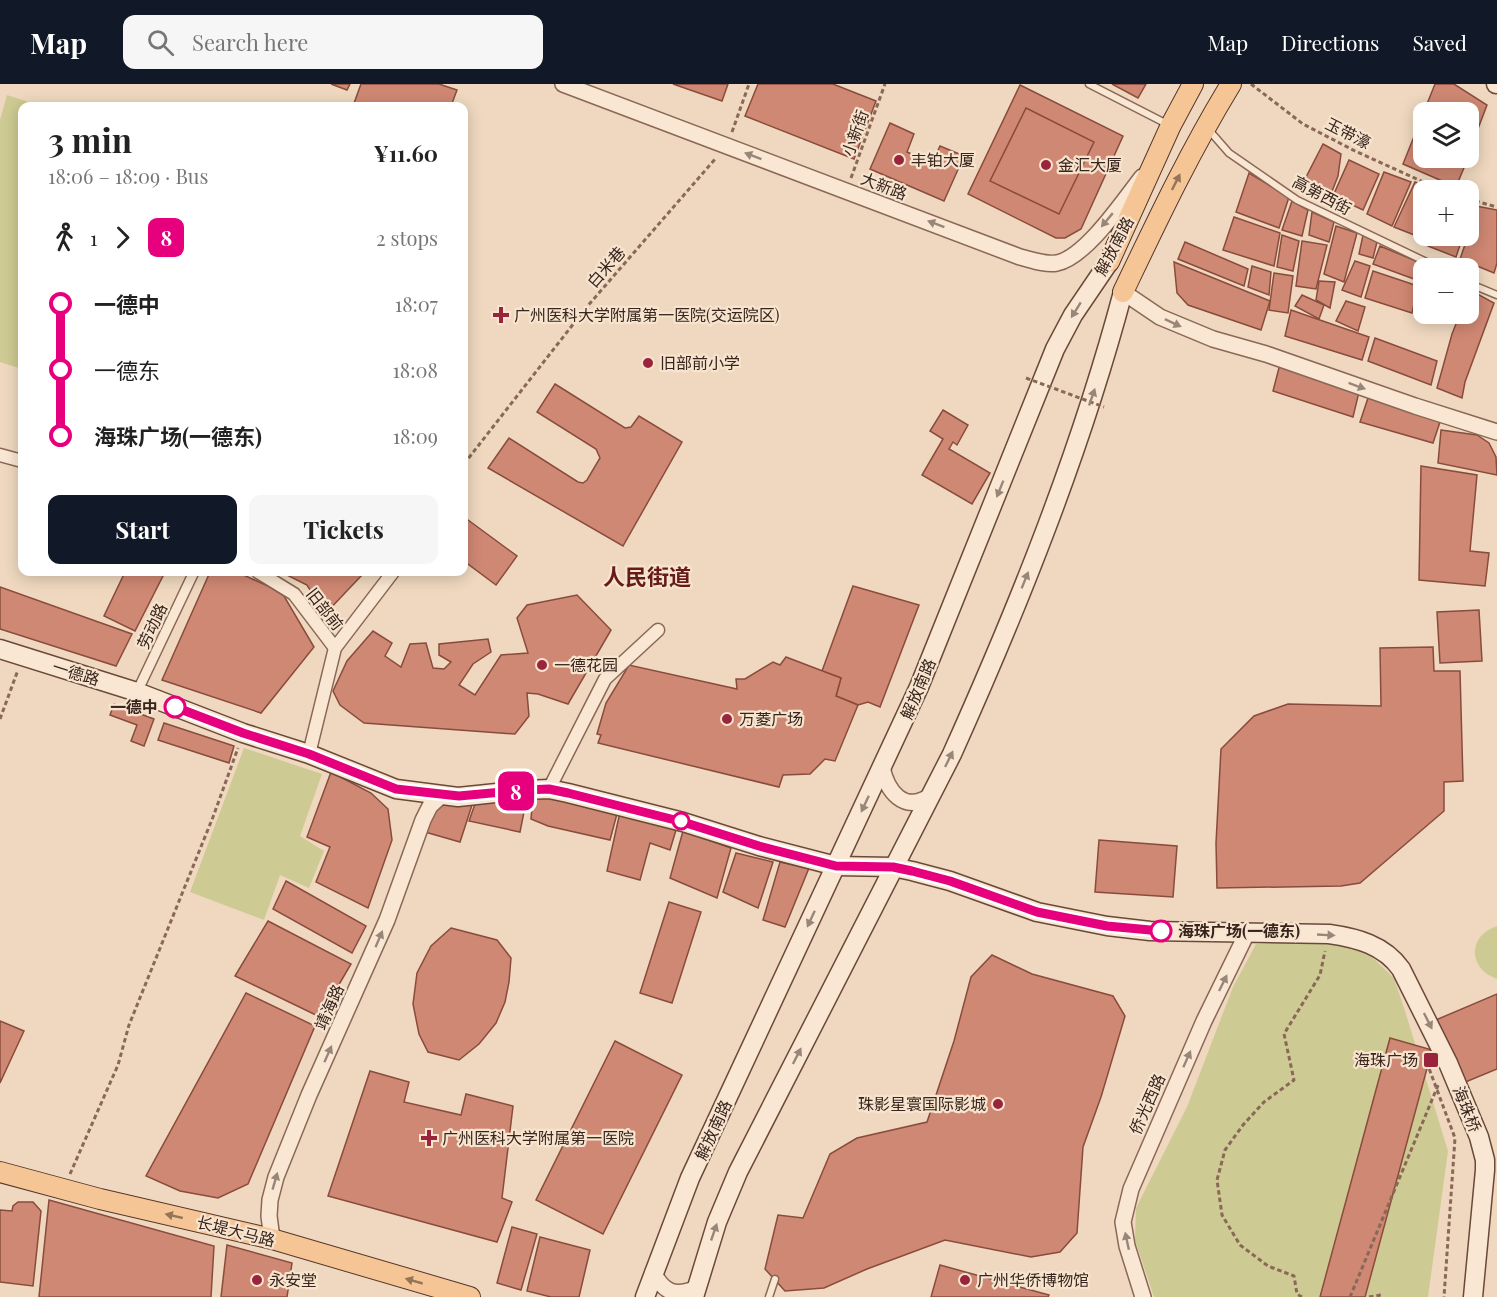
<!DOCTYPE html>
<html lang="en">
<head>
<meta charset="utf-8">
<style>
  :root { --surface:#fff; --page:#f6f6f6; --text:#222; --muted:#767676; --accent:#111827 }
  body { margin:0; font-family:"Playfair Display","Noto Sans SC",serif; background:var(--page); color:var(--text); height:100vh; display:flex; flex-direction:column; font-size:22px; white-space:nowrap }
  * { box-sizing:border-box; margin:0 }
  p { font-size:20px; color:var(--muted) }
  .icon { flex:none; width:33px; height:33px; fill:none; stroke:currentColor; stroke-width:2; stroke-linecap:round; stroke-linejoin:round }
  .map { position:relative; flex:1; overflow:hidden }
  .details { position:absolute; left:18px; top:18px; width:450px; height:474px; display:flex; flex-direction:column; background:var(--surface); border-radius:12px; box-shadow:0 3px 15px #0003 }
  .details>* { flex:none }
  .badge { padding:0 12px; border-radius:9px; font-size:21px; line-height:39px }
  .tools { position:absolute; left:1413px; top:18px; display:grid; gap:12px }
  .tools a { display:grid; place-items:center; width:66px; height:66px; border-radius:12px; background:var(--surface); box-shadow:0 3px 15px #0003; font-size:30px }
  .map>.badge { position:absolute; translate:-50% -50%; box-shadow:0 0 0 3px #fff }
  .legs { display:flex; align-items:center; gap:9px; height:66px; padding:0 30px; font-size:20px }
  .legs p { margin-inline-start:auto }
  .headline { display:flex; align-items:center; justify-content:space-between; height:102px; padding:0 30px }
  h1 { font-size:33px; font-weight:700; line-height:45px }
  .cta { display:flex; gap:12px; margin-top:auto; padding:12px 30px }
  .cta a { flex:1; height:69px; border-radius:12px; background:var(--accent); color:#fff; font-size:24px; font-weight:700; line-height:69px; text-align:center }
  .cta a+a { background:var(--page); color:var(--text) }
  ul { padding:0 30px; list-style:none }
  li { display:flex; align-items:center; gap:21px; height:66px; font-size:22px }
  li i { display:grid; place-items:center; width:9px; height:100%; margin:0 8px; background:currentColor }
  li i::after { content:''; width:15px; height:15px; margin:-8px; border:4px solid; border-radius:50%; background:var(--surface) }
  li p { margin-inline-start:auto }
  li:first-child i { background:linear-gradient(#0000 50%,currentColor 0) }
  li:last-child i { background:linear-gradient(currentColor 50%,#0000 0) }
  header { display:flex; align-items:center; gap:36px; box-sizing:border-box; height:84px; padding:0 30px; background:var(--accent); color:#fff }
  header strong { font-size:28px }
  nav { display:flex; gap:33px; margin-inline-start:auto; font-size:21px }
  .search { width:420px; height:54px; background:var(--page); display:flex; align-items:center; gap:15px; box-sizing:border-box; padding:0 21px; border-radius:12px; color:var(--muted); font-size:22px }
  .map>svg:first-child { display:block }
  .green { fill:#ceca93 }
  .building { fill:#cf8873; stroke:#894c3c; stroke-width:1.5 }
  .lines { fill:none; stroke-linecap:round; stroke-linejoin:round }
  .service-casing { stroke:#896857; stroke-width:9 }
  .pedestrian-casing { stroke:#896857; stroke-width:12 }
  .minor-casing { stroke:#896857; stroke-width:15 }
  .tertiary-casing { stroke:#896857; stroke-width:18 }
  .secondary-casing { stroke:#6a493a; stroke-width:21 }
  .primary-casing { stroke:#56372b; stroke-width:22 }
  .path { stroke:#896857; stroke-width:3; stroke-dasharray:4.5 3; stroke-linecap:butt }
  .service { stroke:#fae7d3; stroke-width:6 }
  .pedestrian { stroke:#fae7d3; stroke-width:9 }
  .minor { stroke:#fae7d3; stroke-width:12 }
  .tertiary { stroke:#fae7d3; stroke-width:15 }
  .secondary { stroke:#fae7d3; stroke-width:18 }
  .primary { stroke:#f5c595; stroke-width:20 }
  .path-bridge { stroke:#896857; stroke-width:3; stroke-dasharray:4.5 3; stroke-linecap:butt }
  .oneway { fill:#998678 }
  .oneway2 { fill:#967458 }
  .line-1-casing { stroke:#fff; stroke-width:14 }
  .line-1 { stroke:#e6007e; stroke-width:9 }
  .poi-dot { fill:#9a243b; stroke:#f7e4cf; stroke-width:2 }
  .stop-1-dot { fill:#fff; stroke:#e6007e; stroke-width:3 }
  .labels { text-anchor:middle; stroke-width:4.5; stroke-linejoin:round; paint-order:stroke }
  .street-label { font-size:16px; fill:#38241c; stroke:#f7e4cf }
  .poi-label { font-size:16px; fill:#38241c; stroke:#f7e4cf; text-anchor:start }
  .stop-label { font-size:16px; font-weight:bold; fill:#38241c; stroke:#f7e4cf; text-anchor:end }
  .district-label { font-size:22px; font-weight:bold; fill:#661b1a; stroke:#f7e4cf }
</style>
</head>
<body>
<header>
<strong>Map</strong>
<div class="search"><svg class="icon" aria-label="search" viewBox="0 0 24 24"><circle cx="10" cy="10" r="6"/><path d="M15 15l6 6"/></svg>Search here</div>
<nav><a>Map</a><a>Directions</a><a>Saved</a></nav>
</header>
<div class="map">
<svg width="1497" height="1213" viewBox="0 0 1497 1213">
  <rect width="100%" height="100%" fill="#efd8bf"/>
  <g class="green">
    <path d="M7 11 41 22H22V285L0 278V36Z"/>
    <path d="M244 664 322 690 300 752 324 767 309 804 280 791 264 836 190 808Z"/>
    <path d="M1497 842V895C1468 885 1467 852 1497 842Z"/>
    <path d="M1315 857 1347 862 1373 874 1394 894 1405 927 1448 1067 1428 1213H1154L1135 1156 1136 1124 1187 1023 1233 903 1256 860Z"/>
  </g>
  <g class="building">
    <path d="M331 0H350L347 6Z"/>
    <path d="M361 0H439L457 6 451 22H353Z"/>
    <path d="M673 0H728L722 17Z"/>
    <path d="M758 0H833L876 17 854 75 745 32Z"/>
    <path d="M1112 0H1146L1138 14Z"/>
    <path d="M1435 0H1454L1487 21 1468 71V28H1424V74H1468L1456 103 1403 80Z"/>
    <path d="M1020 1 1123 52 1081 145 1065 154H1056L968 110Z"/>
    <path d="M1026 24 1094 58 1059 130 990 97Z"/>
    <path d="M890 39 914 50 907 68 932 79 940 62 964 72 944 117 870 85Z"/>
    <path d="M1323 60 1341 70 1338 92 1329 115 1301 103Z"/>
    <path d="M1349 76 1379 90 1363 126 1333 112Z"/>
    <path d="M1384 88 1411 98 1392 142 1367 130Z"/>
    <path d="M1249 89 1289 113 1279 144 1236 128Z"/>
    <path d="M1415 98 1432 106H1424V152H1428L1427 156 1394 143Z"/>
    <path d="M1292 117 1308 126 1302 152 1282 146Z"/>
    <path d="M1476 122 1497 126V179L1494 189 1460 175 1468 152Z"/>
    <path d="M1312 128 1334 138 1329 158 1309 151Z"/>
    <path d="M1234 133 1280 149 1274 182 1223 166Z"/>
    <path d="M1336 142 1357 149 1344 198 1324 190Z"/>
    <path d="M1282 151 1299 157 1293 187 1277 183Z"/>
    <path d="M1363 151 1377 158 1373 174 1359 170Z"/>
    <path d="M1432 152H1463L1456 173 1428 162Z"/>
    <path d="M1302 157 1327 161 1316 205 1296 202Z"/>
    <path d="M1185 158 1248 185 1244 202 1178 175Z"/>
    <path d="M1380 162 1428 182 1427 184H1424L1422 198 1373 180Z"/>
    <path d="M1355 177 1370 182 1361 213 1342 206Z"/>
    <path d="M1174 178 1270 217 1261 246 1188 221 1177 209Z"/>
    <path d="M1252 182 1271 188 1269 211 1248 203Z"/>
    <path d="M1373 187 1418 202 1412 229 1365 214Z"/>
    <path d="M1274 189 1293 192 1288 229 1269 226Z"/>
    <path d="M1319 197 1335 198 1330 224 1316 216Z"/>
    <path d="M1470 206 1494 219 1465 298 1462 314 1437 304 1452 250 1460 230H1468Z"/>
    <path d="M1422 208H1424V225L1416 222Z"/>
    <path d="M1302 211 1324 221 1319 235 1295 222Z"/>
    <path d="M1346 217 1365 223 1358 247 1336 237Z"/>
    <path d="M1291 226 1369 253 1362 276 1285 252Z"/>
    <path d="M1375 254 1437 277 1431 301 1368 277Z"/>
    <path d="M1280 280 1359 308 1353 333 1273 307Z"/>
    <path d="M555 300 625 344 631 343 639 332 682 358 623 462 488 384 509 354 578 398 583 399 587 396 600 374 596 365 537 328Z"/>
    <path d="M1368 314 1441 335 1433 359 1360 338Z"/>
    <path d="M943 326 968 341 957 361 953 358 949 365 990 389 972 420 922 391 943 355 930 347Z"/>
    <path d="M1441 346 1477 351 1489 359 1496 373 1497 391 1438 379Z"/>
    <path d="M1421 382 1477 391 1470 467 1489 469 1485 502 1419 496Z"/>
    <path d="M464 433 517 472 496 501 464 477Z"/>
    <path d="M125 488H165L135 547 104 532Z"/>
    <path d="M210 488H237L270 503 284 512 314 563 261 629 162 596Z"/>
    <path d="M281 488H355L362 491 325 530 307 501Z"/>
    <path d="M853 502 919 521 880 623 868 618 858 621 836 612 841 594 822 587Z"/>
    <path d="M0 503 132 550 116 582 0 545Z"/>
    <path d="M577 511 611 546 568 620 538 610 527 609 529 632 515 650 364 639 340 621 333 607 347 577 373 547 392 559 385 572 401 583 410 560 426 559 433 584 444 585 451 578 439 571V560L488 555 491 568 473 580 459 601 475 611 501 571 528 569 517 534 527 521Z"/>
    <path d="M1479 526 1482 577 1440 579 1437 528Z"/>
    <path d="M1433 563 1434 587H1460L1463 697 1444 698V727L1360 799 1341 802 1217 804 1216 759 1221 665 1254 632 1288 620 1381 622 1380 564Z"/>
    <path d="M786 573 841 594 836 612 858 621 835 677 825 675 810 690 783 691 779 703 598 659 601 651 597 650 606 619 629 581 737 605 736 595H745L773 578 780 581Z"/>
    <path d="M114 620 154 635 144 662 131 657 137 641 110 631Z"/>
    <path d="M164 639 234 662 229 679 158 656Z"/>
    <path d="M331 688 371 709 388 725 392 756 368 824 316 798 330 763 307 753Z"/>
    <path d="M533 712 561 713 618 726 610 756 548 742 531 735Z"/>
    <path d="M527 713 520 748 469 737 475 720Z"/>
    <path d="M440 718H473L460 758 425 748Z"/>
    <path d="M620 728 676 746 670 766 650 759 640 796 607 787Z"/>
    <path d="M683 747 731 764 717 814 670 794Z"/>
    <path d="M1099 756 1177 762 1173 813 1095 808Z"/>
    <path d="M736 769 773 778 758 824 723 808Z"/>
    <path d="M780 778 809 784 785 843 763 836Z"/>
    <path d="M286 797 366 842 352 869 273 825Z"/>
    <path d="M669 818 701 828 672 919 640 909Z"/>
    <path d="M268 837 351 880 320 933 235 892Z"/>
    <path d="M451 844 497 856 511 874 509 898 505 918 496 939 479 960 459 976 428 968 419 950 413 920 417 889 431 862Z"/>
    <path d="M992 871 1032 890 1113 912 1125 932 1101 1013 1083 1063 1077 1149 1060 1168 1031 1173 945 1156 867 1185 824 1204 785 1207 765 1185 778 1131 803 1134 830 1070 857 1054 927 1038 954 957 971 893Z"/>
    <path d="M246 909 315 942 248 1100 218 1114 180 1107 146 1092Z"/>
    <path d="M1497 910V985L1451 1004 1424 941Z"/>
    <path d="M0 937 24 947 0 999Z"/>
    <path d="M1390 954 1432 966 1365 1213H1320Z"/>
    <path d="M615 957 682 991 603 1150 536 1116Z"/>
    <path d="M370 987 409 998 404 1018 461 1031 466 1010 513 1022 502 1114 512 1118 497 1158 328 1112Z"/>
    <path d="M49 1116 214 1162 211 1213H39Z"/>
    <path d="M18 1118H33L41 1127 33 1202 0 1198V1126L12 1127 13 1122Z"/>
    <path d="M512 1143 537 1150 521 1206 497 1199Z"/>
    <path d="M540 1153 590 1166 579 1213H551L527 1207Z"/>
    <path d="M227 1161 292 1179 287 1213H221Z"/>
    <path d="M940 1181 1049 1211 1048 1213H931Z"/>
  </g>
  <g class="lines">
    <g class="service-casing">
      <g id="service">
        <path d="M1089 0 1167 40"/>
        <path d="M1208 45 1229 69 1297 116 1439 184"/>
        <path d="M1468 199 1497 211"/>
        <path d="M769 1213 775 1195"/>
      </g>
    </g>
    <g class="pedestrian-casing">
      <path id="pedestrian" d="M137 608 194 488"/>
    </g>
    <g class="minor-casing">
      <g id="minor">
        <path d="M0 371 22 377"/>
        <path d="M258 488 294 510 335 564"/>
        <path d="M309 670 335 564 393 488"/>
        <path d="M549 705 605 595 658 546"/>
      </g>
    </g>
    <g class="tertiary-casing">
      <g id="tertiary">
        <path d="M563 0 1020 173C1032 176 1045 181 1057 179 1086 173 1124 116 1142 93"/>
        <path d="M1123 208 1160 233 1213 255 1266 270 1415 322 1497 348"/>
        <path d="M882 683C887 707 904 730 930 712"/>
        <path d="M272 1155 269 1132 270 1116 276 1093 309 1011 387 836 423 736 430 722 441 712"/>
        <path d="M653 1188C664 1209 675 1213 697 1204"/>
        <path d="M1143 1213 1127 1162 1123 1138 1131 1105 1204 937 1247 849"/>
      </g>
    </g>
    <g class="secondary-casing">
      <g id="secondary">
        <path d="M1496 0H1497"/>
        <path d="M0 565 137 608 243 649 309 670 396 705 458 713 524 706 549 705 568 709 683 738 759 762 836 782 893 783 912 787 950 797 1037 828 1107 842 1150 847 1329 850C1357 854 1384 861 1401 885L1448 979 1479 1053 1485 1076V1086L1473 1213"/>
        <path d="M645 1213 690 1094 919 603 1055 265 1073 231 1109 178"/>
        <path d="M694 1213 717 1138 738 1088 952 670C1019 521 1081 366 1123 208"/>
      </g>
    </g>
    <g class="primary-casing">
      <g id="primary">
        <path d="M1109 178 1171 41 1193 0"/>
        <path d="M1123 208C1157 137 1190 67 1231 0"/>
        <path d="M0 1088 100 1115 272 1155 470 1213"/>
      </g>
    </g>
    <g class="path">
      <path d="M1251 0 1303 40 1355 67 1441 106"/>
      <path d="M732 48 749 0"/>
      <path d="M851 94 885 0"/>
      <path d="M1468 115 1497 123"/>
      <path d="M464 380 585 225 716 74"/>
      <path d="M0 635 18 586"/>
      <path d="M1424 971 1455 1054 1444 1213"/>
      <path d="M70 1090 118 981 129 941 213 733 238 664"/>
      <path d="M1302 1213 1297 1210 1294 1192 1268 1182 1240 1161 1222 1131 1217 1096 1225 1066 1243 1041 1264 1018 1294 996 1284 950 1320 891 1325 867"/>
      <path d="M1350 1213 1439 999"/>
      <path d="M1369 1213 1381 1211 1382 1213"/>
    </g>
    <use href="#service" class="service"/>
    <use href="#pedestrian" class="pedestrian"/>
    <use href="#minor" class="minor"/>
    <use href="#tertiary" class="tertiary"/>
    <use href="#secondary" class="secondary"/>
    <use href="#primary" class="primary"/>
    <path class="path-bridge" d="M1026 294 1104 323"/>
  </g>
  <defs><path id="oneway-solid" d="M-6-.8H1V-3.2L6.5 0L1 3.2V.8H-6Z" transform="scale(1.5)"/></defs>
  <g class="oneway">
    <use href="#oneway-solid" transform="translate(753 72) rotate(-159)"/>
    <use href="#oneway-solid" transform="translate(1107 136) rotate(130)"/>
    <use href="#oneway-solid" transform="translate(936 140) rotate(-159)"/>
    <use href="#oneway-solid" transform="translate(1076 226) rotate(122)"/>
    <use href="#oneway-solid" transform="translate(1173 239) rotate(25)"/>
    <use href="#oneway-solid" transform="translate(1357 302) rotate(20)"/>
    <use href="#oneway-solid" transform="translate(1092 313) rotate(-71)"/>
    <use href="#oneway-solid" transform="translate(1000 405) rotate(112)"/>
    <use href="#oneway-solid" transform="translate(1025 496) rotate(-68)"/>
    <use href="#oneway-solid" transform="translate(949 675) rotate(-64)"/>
    <use href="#oneway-solid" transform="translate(865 720) rotate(115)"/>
    <use href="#oneway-solid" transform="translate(811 835) rotate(115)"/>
    <use href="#oneway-solid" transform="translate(1326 851) rotate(3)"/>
    <use href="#oneway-solid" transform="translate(379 855) rotate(-67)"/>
    <use href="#oneway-solid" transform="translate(1223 899) rotate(-64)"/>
    <use href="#oneway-solid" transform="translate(1428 937) rotate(63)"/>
    <use href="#oneway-solid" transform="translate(328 970) rotate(-66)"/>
    <use href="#oneway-solid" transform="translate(797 972) rotate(-63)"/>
    <use href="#oneway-solid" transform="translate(1187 975) rotate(-66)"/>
    <use href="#oneway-solid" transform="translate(275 1097) rotate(-74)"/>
    <use href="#oneway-solid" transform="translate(714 1148) rotate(-71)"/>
    <use href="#oneway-solid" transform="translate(1127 1157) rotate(-102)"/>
  </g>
  <g class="oneway2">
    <use href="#oneway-solid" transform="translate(1176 98) rotate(-63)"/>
    <use href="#oneway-solid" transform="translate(174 1132) rotate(-167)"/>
    <use href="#oneway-solid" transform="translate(414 1197) rotate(-164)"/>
  </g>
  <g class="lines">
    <g class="line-1-casing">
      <path id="line-1" d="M175 623 243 649 309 670 396 705 459 712 524 706 549 705 568 709 683 738 759 762 836 782 893 783 912 787 950 797 1037 828 1107 842 1161 847"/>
    </g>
    <use href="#line-1" class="line-1"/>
  </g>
  <g class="poi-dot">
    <circle cx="899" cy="76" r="6"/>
    <circle cx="1046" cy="81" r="6"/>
    <path d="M498 222h6v6h6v6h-6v6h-6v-6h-6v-6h6z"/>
    <circle cx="648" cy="279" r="6"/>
    <circle cx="542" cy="581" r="6"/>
    <circle cx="727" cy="635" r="6"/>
    <rect x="1423" y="968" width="16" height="16" rx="3"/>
    <circle cx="998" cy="1020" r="6"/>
    <path d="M426 1045h6v6h6v6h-6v6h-6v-6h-6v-6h6z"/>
    <circle cx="257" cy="1196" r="6"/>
    <circle cx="965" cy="1196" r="6"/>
  </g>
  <g class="stop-1-dot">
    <circle cx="175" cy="623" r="10"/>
    <circle cx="681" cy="737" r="8"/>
    <circle cx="1161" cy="847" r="10"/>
  </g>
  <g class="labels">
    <g class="street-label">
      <text transform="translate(855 49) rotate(-70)" y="6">小新街</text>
      <text transform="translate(1348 49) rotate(27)" y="6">玉带濠</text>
      <text transform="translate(884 102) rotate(21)" y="6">大新路</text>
      <text transform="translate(1322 111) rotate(28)" y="6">高第西街</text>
      <text transform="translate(1114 162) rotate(-62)" y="6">解放南路</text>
      <text transform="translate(606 183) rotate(-49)" y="6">白米巷</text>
      <text transform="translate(325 525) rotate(52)" y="6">旧部前</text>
      <text transform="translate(152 542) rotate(-65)" y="6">劳动路</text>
      <text transform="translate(76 589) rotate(17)" y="6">一德路</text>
      <text transform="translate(918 605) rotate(-67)" y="6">解放南路</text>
      <text transform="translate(329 923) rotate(-66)" y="6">靖海路</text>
      <text transform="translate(1147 1020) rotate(-66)" y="6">侨光西路</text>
      <text transform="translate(1467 1025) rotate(68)" y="6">海珠桥</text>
      <text transform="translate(713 1046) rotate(-65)" y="6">解放南路</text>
      <text transform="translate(236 1147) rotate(14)" y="6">长堤大马路</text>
    </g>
    <g class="poi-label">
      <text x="911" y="82">丰铂大厦</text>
      <text x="1058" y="87">金汇大厦</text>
      <text x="514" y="237">广州医科大学附属第一医院(交运院区)</text>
      <text x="660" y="285">旧部前小学</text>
      <text x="554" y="587">一德花园</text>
      <text x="739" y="641">万菱广场</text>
      <text x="1418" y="982" text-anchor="end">海珠广场</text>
      <text x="986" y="1026" text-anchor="end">珠影星寰国际影城</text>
      <text x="442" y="1060">广州医科大学附属第一医院</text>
      <text x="269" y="1202">永安堂</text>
      <text x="977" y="1202">广州华侨博物馆</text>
    </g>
    <g class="stop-label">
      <text x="158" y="629">一德中</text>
      <text x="1178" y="853" text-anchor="start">海珠广场(一德东)</text>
    </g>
    <g class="district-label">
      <text x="647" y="501">人民街道</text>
    </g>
  </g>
</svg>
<div class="tools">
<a><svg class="icon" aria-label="layers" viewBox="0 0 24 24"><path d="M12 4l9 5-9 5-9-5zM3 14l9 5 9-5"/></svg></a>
<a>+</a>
<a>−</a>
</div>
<b class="badge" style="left:516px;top:707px;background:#e6007e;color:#fff">8</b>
<section class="details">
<div class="headline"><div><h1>3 min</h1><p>18:06 – 18:09 · Bus</p></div><b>¥11.60</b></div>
<div class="legs"><svg class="icon" aria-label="walk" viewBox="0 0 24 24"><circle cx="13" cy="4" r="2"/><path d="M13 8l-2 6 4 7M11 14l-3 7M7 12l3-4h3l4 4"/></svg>1<svg class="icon" aria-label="forward" viewBox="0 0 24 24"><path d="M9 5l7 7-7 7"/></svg><b class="badge" style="background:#e6007e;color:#fff">8</b><p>2 stops</p></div>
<ul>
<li><i style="color:#e6007e"></i><b>一德中</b><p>18:07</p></li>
<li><i style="color:#e6007e"></i><span>一德东</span><p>18:08</p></li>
<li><i style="color:#e6007e"></i><b>海珠广场(一德东)</b><p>18:09</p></li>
</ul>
<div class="cta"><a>Start</a><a>Tickets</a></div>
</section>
</div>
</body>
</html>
